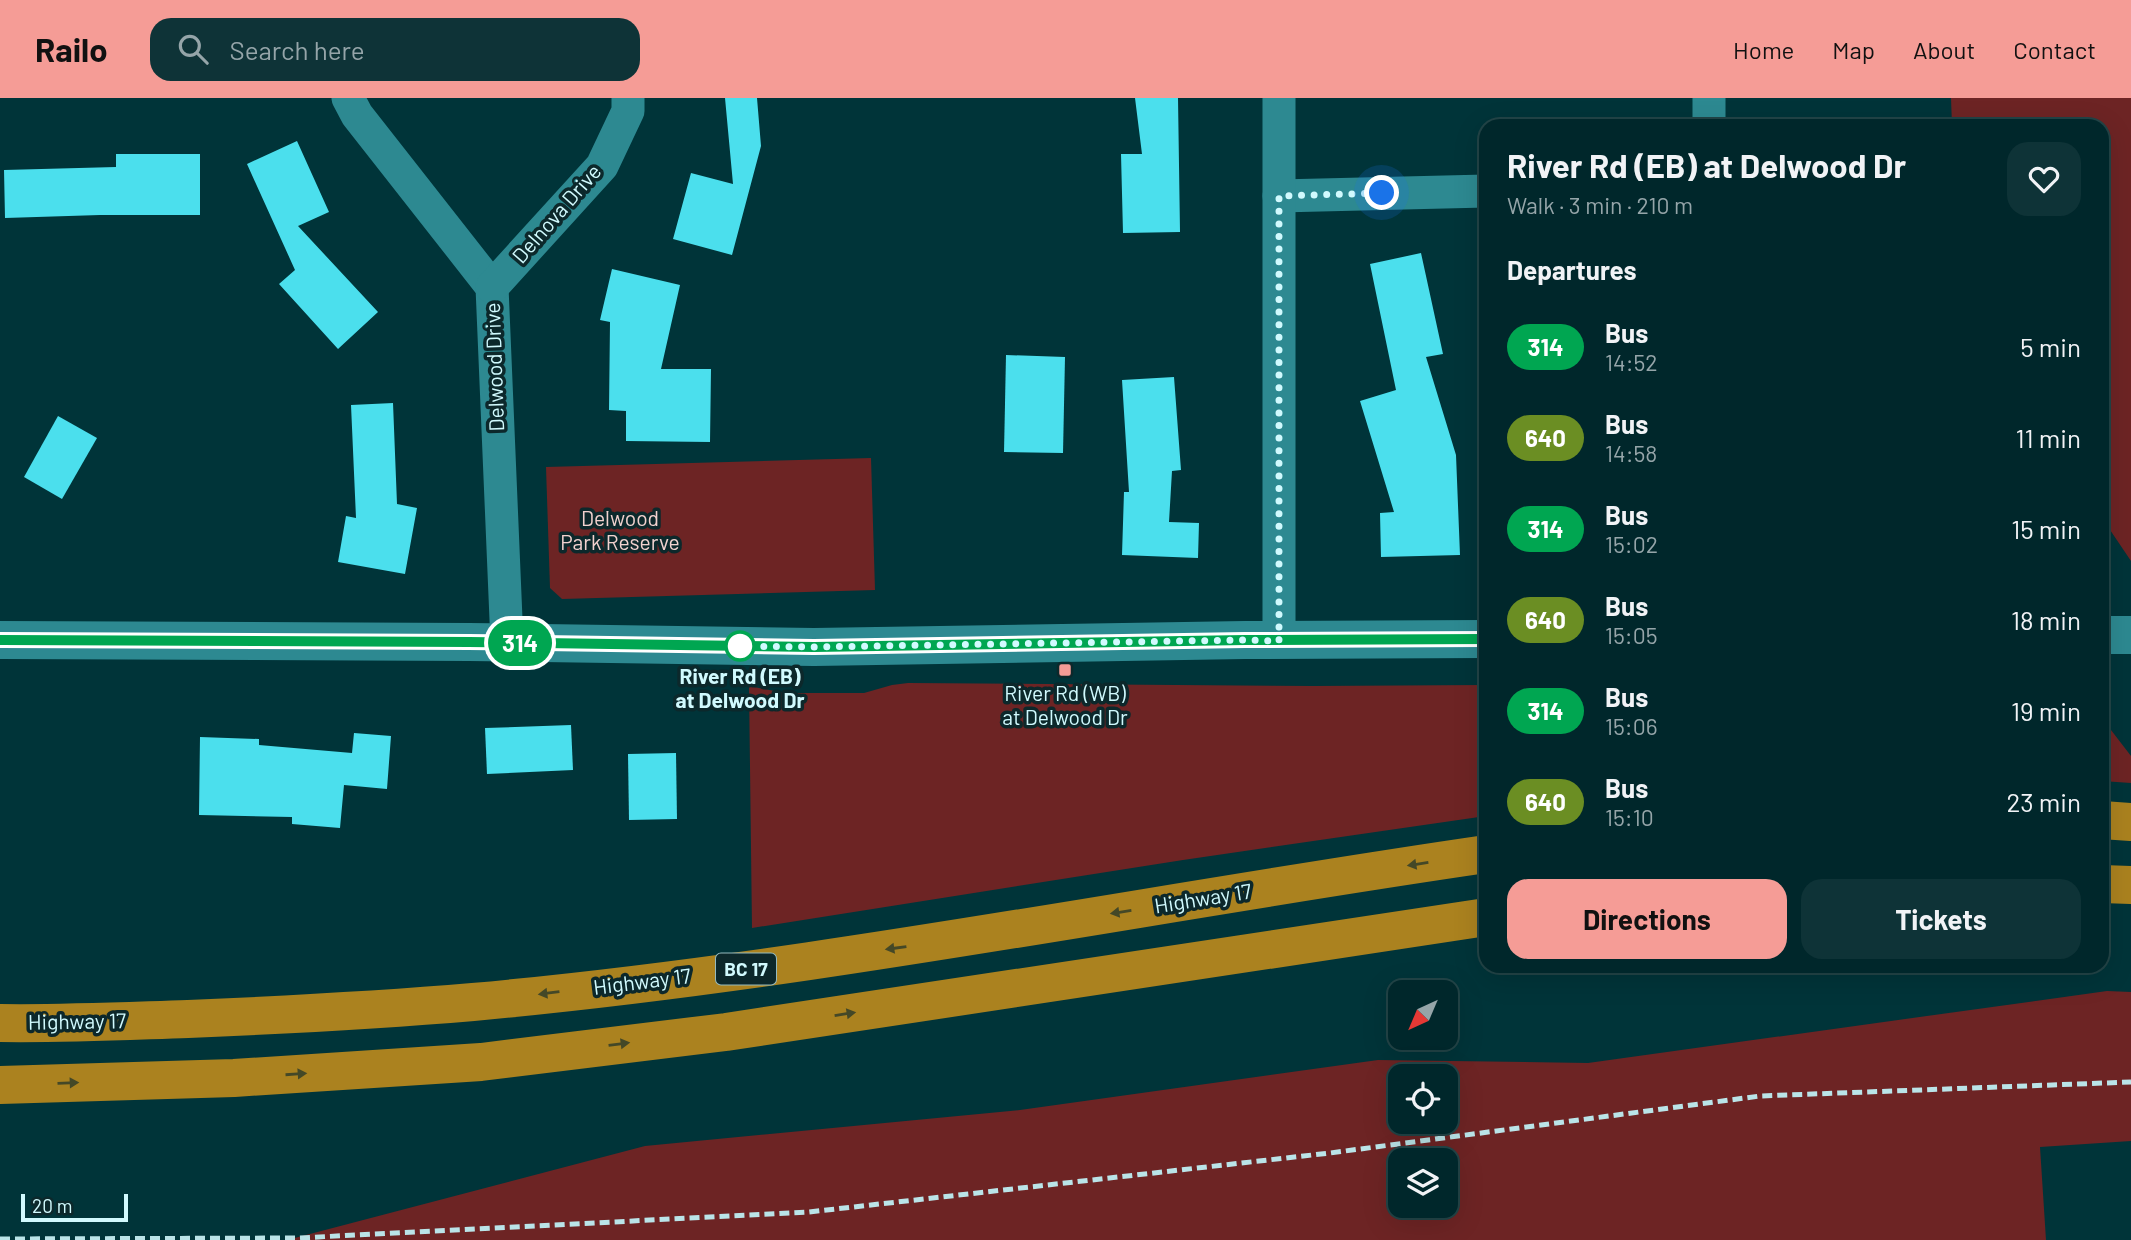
<!DOCTYPE html>
<html lang="en">
<head>
<meta charset="utf-8">
<style>
  :root { --surface:#00272b; --page:#0e3337; --text:#f1f3f6; --muted:#95a5a9; --line:#224447; --accent:#f59c96 }
  body { margin:0; font-family:Barlow,sans-serif; background:var(--page); color:var(--text); height:100vh; display:flex; flex-direction:column; font-size:26px; white-space:nowrap }
  * { box-sizing:border-box; margin:0 }
  p { font-size:23px; color:var(--muted) }
  .icon { flex:none; width:38px; height:38px; fill:none; stroke:currentColor; stroke-width:2; stroke-linecap:round; stroke-linejoin:round }
  .map { position:relative; flex:1; overflow:hidden }
  .details { position:absolute; left:1479px; top:21px; width:630px; height:854px; display:flex; flex-direction:column; background:var(--surface); border-radius:21px; box-shadow:0 7px 28px #0002,0 0 0 2px var(--line) }
  .details>* { flex:none }
  .badge { padding:0 14px; border-radius:23px; font-size:24px; line-height:46px }
  .needle { width:46px; rotate:224deg }
  .tools { position:absolute; left:1388px; top:882px; display:grid; gap:14px }
  .tools a { display:grid; place-items:center; width:70px; height:70px; border-radius:14px; background:var(--surface); box-shadow:0 7px 28px #0002,0 0 0 2px var(--line); font-size:35px }
  .scale { position:absolute; left:21px; bottom:18px; width:107px; box-sizing:border-box; padding-left:7px; border:4px solid #d1fafe; border-top:0; font-size:19px; line-height:24px; white-space:nowrap; color:#d1fafe; -webkit-text-stroke:5px #0c282b; paint-order:stroke }
  .you { position:absolute; width:35px; height:35px; margin:-18px; border:5px solid #fff; border-radius:50%; background:#1a73e8; box-shadow:0 0 0 10px #1a73e833 }
  .map>.badge { position:absolute; translate:-50% -50%; box-shadow:0 0 0 4px #fff }
  h2 { padding:0 28px; font-size:26px; line-height:63px }
  .round { display:grid; place-items:center; flex:none; width:74px; height:74px; border-radius:21px; background:var(--page) }
  .headline { display:flex; align-items:center; justify-content:space-between; height:119px; padding:0 28px }
  h1 { font-size:33px; font-weight:700; line-height:52px }
  .primary-button { display:flex; gap:14px; margin-top:auto; padding:14px 28px }
  .primary-button a { flex:1; height:80px; border-radius:21px; background:var(--accent); color:#111; font-size:28px; font-weight:700; line-height:80px; text-align:center }
  .primary-button a+a { background:var(--page); color:var(--text) }
  ul { padding:0; list-style:none }
  li { display:flex; align-items:center; gap:21px; height:91px; padding:0 28px }
  li div { flex:1 }
  li b { display:block; font-size:26px }
  li em { font-style:normal }
  li .badge { min-width:77px; font-weight:700; text-align:center }
  header { display:flex; align-items:center; gap:42px; box-sizing:border-box; height:98px; padding:0 35px; background:var(--accent); color:#111 }
  header strong { font-size:33px }
  nav { display:flex; gap:38px; margin-inline-start:auto; font-size:24px }
  .search { width:490px; height:63px; background:var(--page); display:flex; align-items:center; gap:18px; box-sizing:border-box; padding:0 24px; border-radius:21px; color:var(--muted); font-size:26px }
  .map>svg:first-child { display:block }
  .green { fill:#6d2424; fill-rule:evenodd }
  .building { fill:#4bdfed }
  .lines { fill:none; stroke-linecap:round; stroke-linejoin:round }
  .minor { stroke:#2d8991; stroke-width:33 }
  .tertiary { stroke:#2d8991; stroke-width:38 }
  .motorway { stroke:#ab821f; stroke-width:38 }
  .rail { stroke:#bae4e8; stroke-width:5; stroke-dasharray:10 5; stroke-linecap:butt }
  .oneway { fill:#444827 }
  .line-casing { stroke:#fff; stroke-width:16 }
  .line { stroke:#00a651; stroke-width:10 }
  .walk { stroke:#d1fafe; stroke-width:7; stroke-dasharray:0 12.6 }
  .stop-dot { fill:#fff; stroke:#00a651; stroke-width:3.5 }
  .poi-dot { fill:#f59c96; stroke:#0c282b; stroke-width:2.5 }
  .labels { text-anchor:middle; stroke-width:7; stroke-linejoin:round; paint-order:stroke }
  .shield { fill:#0c282b; stroke:#96bbbf; stroke-width:2 }
  .shield-label { font-size:19px; font-weight:bold; fill:#d1fafe }
  .street-label { font-size:21px; fill:#d1fafe; stroke:#0c282b }
  .park-label { font-size:21px; fill:#f2d2cf; stroke:#0c282b }
  .stop-label { font-size:21px; font-weight:bold; fill:#d1fafe; stroke:#0c282b }
  .poi-label { font-size:21px; fill:#d1fafe; stroke:#0c282b }
</style>
</head>
<body>
<header>
<strong>Railo</strong>
<div class="search"><svg class="icon" aria-label="search" viewBox="0 0 24 24"><circle cx="10" cy="10" r="6"/><path d="M15 15l6 6"/></svg>Search here</div>
<nav><a>Home</a><a>Map</a><a>About</a><a>Contact</a></nav>
</header>
<div class="map">
<svg width="2131" height="1142" viewBox="0 0 2131 1142">
  <rect width="100%" height="100%" fill="#003439"/>
  <g class="green">
    <path d="M1951 0H2131V463L2102 420V28H1952Z"/>
    <path d="M871 360 875 492 562 501 550 490 546 369Z"/>
    <path d="M908 585 1313 588 1486 587V718L1183 762 752 830 749 588 784 595H864L892 587Z"/>
    <path d="M2102 614 2111 632 2131 658V685L2102 683Z"/>
    <path d="M2107 893 2131 894V1043L2040 1049 2046 1142H287L645 1048 1020 1012 1378 962 1588 965ZM1446 978V1024H1400V978ZM1446 1062V1108H1400V1062Z"/>
  </g>
  <g class="building">
    <path d="M725 0H757L761 48 732 157 673 141 691 75 733 86Z"/>
    <path d="M1135 0H1178L1180 134 1123 135 1121 56H1142Z"/>
    <path d="M297 43 329 114 298 128 378 214 338 251 279 186 295 172 247 66Z"/>
    <path d="M116 56H200V117H100L5 120 4 72 116 69Z"/>
    <path d="M1421 155 1443 256 1426 259 1456 357 1460 457 1381 459 1380 415 1394 414 1360 303 1396 292 1370 166Z"/>
    <path d="M612 171 680 187 661 271H711L710 344 626 343V313L609 312 610 224 600 222Z"/>
    <path d="M1006 257 1065 259 1063 355 1004 354Z"/>
    <path d="M1174 279 1181 372 1172 373 1169 424 1199 425 1198 460 1122 457 1124 394H1129L1122 282Z"/>
    <path d="M393 305 397 406 417 410 405 476 338 464 346 418 356 420 351 307Z"/>
    <path d="M58 318 97 340 62 401 24 379Z"/>
    <path d="M571 627 573 672 487 676 485 630Z"/>
    <path d="M354 635 391 638 387 691 344 687 340 730 292 726V719L199 717 200 639 259 641V647L352 655Z"/>
    <path d="M676 655 677 721 629 722 628 656Z"/>
  </g>
  <g class="lines">
    <g class="minor">
      <path d="M348 0 357 17 492 189 507 545"/>
      <path d="M1709 28V0"/>
      <path d="M1279 98 1486 93"/>
      <path d="M492 189 602 68 628 13V0"/>
      <path d="M1279 543V0"/>
    </g>
    <g class="tertiary">
      <path d="M2102 537H2131"/>
      <path d="M0 542 469 544 814 549 1245 542 1486 541"/>
    </g>
    <g class="motorway">
      <path d="M2102 722 2131 724"/>
      <path d="M2102 786 2131 787"/>
      <path d="M0 925C63 926 125 923 188 921 283 917 379 912 473 904 813 873 1148 805 1486 756"/>
      <path d="M0 987 234 980 481 964 726 934 1486 819"/>
    </g>
    <path class="rail" d="M0 1141 298 1140 809 1114 1330 1055 1760 998 2131 984"/>
  </g>
  <defs><path id="oneway-solid" d="M-6-.8H1V-3.2L6.5 0L1 3.2V.8H-6Z" transform="scale(1.75)"/></defs>
  <g class="oneway">
    <use href="#oneway-solid" transform="translate(1418 766) rotate(171)"/>
    <use href="#oneway-solid" transform="translate(1121 814) rotate(171)"/>
    <use href="#oneway-solid" transform="translate(896 850) rotate(172)"/>
    <use href="#oneway-solid" transform="translate(549 895) rotate(173)"/>
    <use href="#oneway-solid" transform="translate(845 916) rotate(-9)"/>
    <use href="#oneway-solid" transform="translate(619 946) rotate(-7)"/>
    <use href="#oneway-solid" transform="translate(296 976) rotate(-4)"/>
    <use href="#oneway-solid" transform="translate(68 985) rotate(-2)"/>
  </g>
  <g class="lines">
    <g class="line-casing">
      <path id="line" d="M0 542 469 544 814 549 1245 542 1486 541"/>
    </g>
    <use href="#line" class="line"/>
    <path class="walk" d="M740 548H733L814 549 1245 542 1279 543V98L1382 95"/>
  </g>
  <circle class="stop-dot" cx="740" cy="548" r="14"/>
  <rect class="poi-dot" x="1058" y="565" width="14" height="14" rx="3.5"/>
  <g class="labels">
    <rect class="shield" x="716" y="855.5" width="60" height="31" rx="5"/>
    <g class="shield-label">
      <text x="746" y="878">BC 17</text>
    </g>
    <g class="street-label">
      <text transform="translate(557 116) rotate(-49)" y="7">Delnova Drive</text>
      <text transform="translate(495 269) rotate(-92)" y="7">Delwood Drive</text>
      <text transform="translate(1203 801) rotate(-9)" y="7">Highway 17</text>
      <text transform="translate(642 884) rotate(-7)" y="7">Highway 17</text>
      <text transform="translate(77 924) rotate(-1)" y="7">Highway 17</text>
    </g>
    <g class="park-label">
      <text x="620" y="428">Delwood<tspan x="620" dy="24">Park Reserve</tspan></text>
    </g>
    <g class="stop-label">
      <text x="740" y="586">River Rd (EB)<tspan x="740" dy="24">at Delwood Dr</tspan></text>
    </g>
    <g class="poi-label">
      <text x="1065" y="603">River Rd (WB)<tspan x="1065" dy="24">at Delwood Dr</tspan></text>
    </g>
  </g>
</svg>
<div class="tools">
<a><svg class="needle" viewBox="-14 -14 28 28"><path d="M0-13l5 13h-10z" fill="#e53935"/><path d="M0 13l5-13h-10z" fill="#95a5a9"/></svg></a>
<a><svg class="icon" aria-label="locate" viewBox="0 0 24 24"><circle cx="12" cy="12" r="6"/><path d="M12 2v4M12 18v4M2 12h4M18 12h4"/></svg></a>
<a><svg class="icon" aria-label="layers" viewBox="0 0 24 24"><path d="M12 4l9 5-9 5-9-5zM3 14l9 5 9-5"/></svg></a>
</div>
<div class="scale">20 m</div>
<div class="you" style="left:1382px;top:95px"></div>
<b class="badge" style="left:520px;top:545px;background:#00a651;color:#fff">314</b>
<section class="details">
<div class="headline"><div><h1>River Rd (EB) at Delwood Dr</h1><p>Walk · 3 min · 210 m</p></div><a class="round"><svg class="icon" aria-label="heart" viewBox="0 0 24 24"><path d="M12 20l-8-8c-3-5 5-10 8-4 3-6 11-1 8 4z"/></svg></a></div>
<h2>Departures</h2>
<ul>
<li><span class="badge" style="background:#00a651;color:#fff">314</span><div><b>Bus</b><p>14:52</p></div><em>5 min</em></li>
<li><span class="badge" style="background:#6b8e23;color:#fff">640</span><div><b>Bus</b><p>14:58</p></div><em>11 min</em></li>
<li><span class="badge" style="background:#00a651;color:#fff">314</span><div><b>Bus</b><p>15:02</p></div><em>15 min</em></li>
<li><span class="badge" style="background:#6b8e23;color:#fff">640</span><div><b>Bus</b><p>15:05</p></div><em>18 min</em></li>
<li><span class="badge" style="background:#00a651;color:#fff">314</span><div><b>Bus</b><p>15:06</p></div><em>19 min</em></li>
<li><span class="badge" style="background:#6b8e23;color:#fff">640</span><div><b>Bus</b><p>15:10</p></div><em>23 min</em></li>
</ul>
<div class="primary-button"><a>Directions</a><a>Tickets</a></div>
</section>
</div>
</body>
</html>
